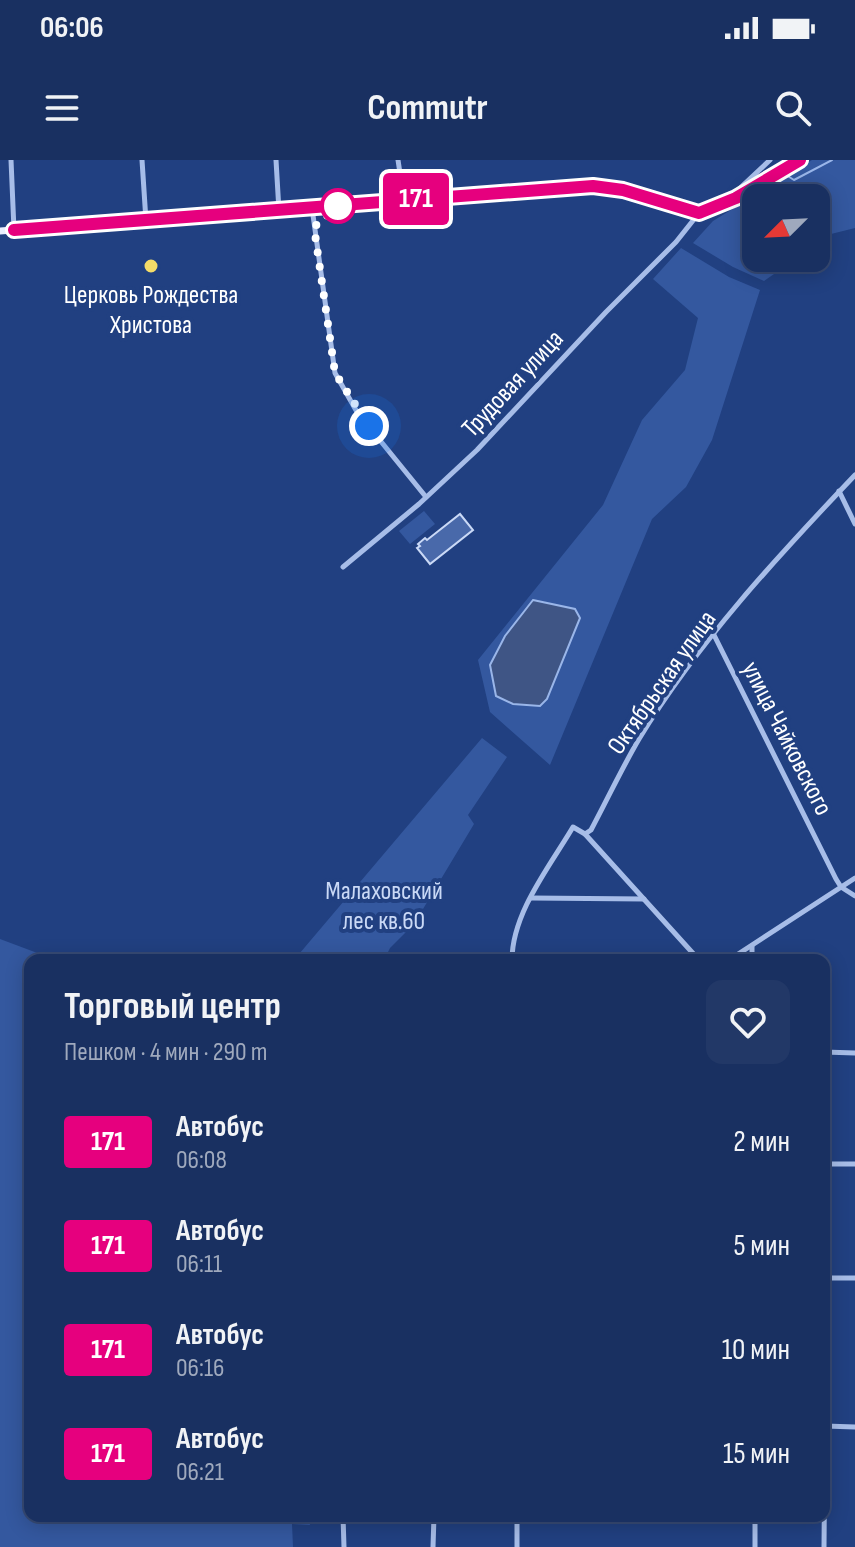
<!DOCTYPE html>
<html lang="ru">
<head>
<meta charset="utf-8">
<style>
  :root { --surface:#193061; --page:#223867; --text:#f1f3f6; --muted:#9fa9bd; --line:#374b76 }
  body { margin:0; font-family:"Sofia Sans Condensed",sans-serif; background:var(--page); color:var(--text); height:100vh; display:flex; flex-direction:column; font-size:30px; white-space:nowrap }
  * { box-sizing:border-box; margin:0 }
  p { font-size:26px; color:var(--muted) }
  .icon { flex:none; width:44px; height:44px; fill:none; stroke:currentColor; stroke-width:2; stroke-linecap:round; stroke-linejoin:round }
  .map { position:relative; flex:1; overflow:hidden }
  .sheet { position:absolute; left:24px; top:794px; width:806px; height:568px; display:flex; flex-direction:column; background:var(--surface); border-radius:16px; box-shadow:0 4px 20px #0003,0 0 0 2px var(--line) }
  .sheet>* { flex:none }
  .badge { padding:0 16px; border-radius:6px; font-size:28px; line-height:52px }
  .needle { width:52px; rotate:246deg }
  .tools { position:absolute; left:742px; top:24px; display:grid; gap:16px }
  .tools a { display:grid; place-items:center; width:88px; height:88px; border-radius:16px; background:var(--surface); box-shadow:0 4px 20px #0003,0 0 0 2px var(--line); font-size:40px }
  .you { position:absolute; width:40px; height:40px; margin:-20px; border:6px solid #fff; border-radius:50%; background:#1a73e8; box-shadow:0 0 0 12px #1a73e833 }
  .map>.badge { position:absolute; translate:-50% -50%; box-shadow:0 0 0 4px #fff }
  .round { display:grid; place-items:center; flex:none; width:84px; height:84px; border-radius:16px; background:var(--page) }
  .head { display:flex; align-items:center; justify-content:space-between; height:136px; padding:0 40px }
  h1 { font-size:38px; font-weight:700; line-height:60px }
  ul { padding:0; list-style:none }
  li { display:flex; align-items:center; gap:24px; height:104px; padding:0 40px }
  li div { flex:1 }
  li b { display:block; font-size:30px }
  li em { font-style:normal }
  li .badge { min-width:88px; font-weight:700; text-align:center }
  .status { display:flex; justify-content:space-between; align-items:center; height:56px; padding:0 40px; background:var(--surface); direction:ltr }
  .status svg { height:22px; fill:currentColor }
  header { display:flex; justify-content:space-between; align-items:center; height:104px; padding:0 40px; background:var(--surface); font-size:36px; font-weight:700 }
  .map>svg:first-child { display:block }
  .green { fill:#34589f }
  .water { fill:#3f5585; stroke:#9ab6e9; stroke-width:2 }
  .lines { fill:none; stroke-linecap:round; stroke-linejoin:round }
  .stream { stroke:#9ab6e9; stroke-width:2 }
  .building { fill:#4969aa; stroke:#cad9f6; stroke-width:2 }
  .minor { stroke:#a7bde8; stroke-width:5 }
  .major { stroke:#e9effe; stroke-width:7 }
  .line-casing { stroke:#fff; stroke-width:18 }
  .line { stroke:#e6007e; stroke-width:12 }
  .walk { stroke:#fff; stroke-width:8; stroke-dasharray:0 14.4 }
  .stop-dot { fill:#fff; stroke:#e6007e; stroke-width:4 }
  .poi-dot { fill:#f5dc68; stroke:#214081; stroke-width:3 }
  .labels { text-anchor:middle; stroke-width:8; stroke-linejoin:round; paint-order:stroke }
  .poi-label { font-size:26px; fill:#fff; stroke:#214081 }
  .street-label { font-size:26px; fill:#fff; stroke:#214081 }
  .park-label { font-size:26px; fill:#cad9f6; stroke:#214081 }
</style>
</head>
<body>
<div class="status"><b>06:06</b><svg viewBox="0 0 49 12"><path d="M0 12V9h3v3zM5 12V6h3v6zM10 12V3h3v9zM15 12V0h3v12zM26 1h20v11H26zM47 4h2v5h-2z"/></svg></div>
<header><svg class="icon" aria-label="menu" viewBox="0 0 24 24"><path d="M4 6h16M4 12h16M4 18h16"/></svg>Commutr<svg class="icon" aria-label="search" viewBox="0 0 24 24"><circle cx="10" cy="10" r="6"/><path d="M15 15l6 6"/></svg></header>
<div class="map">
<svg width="855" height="1387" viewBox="0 0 855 1387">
  <rect width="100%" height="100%" fill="#214081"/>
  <g class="green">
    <path d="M812 0H855V68L831 74 816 85V38H756V98H797L764 121 733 107 693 83 713 61Z"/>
    <path d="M681 88 729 117 760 130 712 280 686 327 652 359 550 605 490 552 478 500 603 345 642 260 685 210 698 158 653 119Z"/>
    <path d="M424 351 435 364 410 384 399 371Z"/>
    <path d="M482 578 507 597 468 655 474 664 414 764 390 788 384 800H294Z"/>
    <path d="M0 779 56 800H30V1356H308L310 1365 292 1364 293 1387H0Z"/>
  </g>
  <path class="water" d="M533 440 575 449 580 458 547 539 540 546 513 544 496 536 490 505 505 476Z"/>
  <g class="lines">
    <path class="stream" d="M783 13 794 20 832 0"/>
  </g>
  <path class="building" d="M460 354 473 370 430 404 417 388 420 386 418 384 425 378 427 380Z"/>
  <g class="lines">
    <g class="minor">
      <path d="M11 0 14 70"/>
      <path d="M142 0 146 61"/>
      <path d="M276 0 279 51"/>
      <path d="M398 0 404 40"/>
      <path d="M736 37 739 29 770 0"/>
      <path d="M312 48 335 213 357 252 426 337"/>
      <path d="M839 331 855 364"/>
      <path d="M343 407 419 344 477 290 606 152 676 82 699 53"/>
      <path d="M714 475 836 719 841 727 855 736"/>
      <path d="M585 674 699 800"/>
      <path d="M531 738 644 739"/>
      <path d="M752 786V800"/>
      <path d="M512 800C512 753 550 706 573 667L585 674 591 670C607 640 622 608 639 579 698 482 778 396 855 315"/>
      <path d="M729 800 855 718"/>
      <path d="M824 892 855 893"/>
      <path d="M824 1004H855"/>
      <path d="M824 1118H855"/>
      <path d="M825 1266 855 1267"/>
      <path d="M343 1356 344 1387"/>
      <path d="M433 1387 434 1356"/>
      <path d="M517 1387V1356"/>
      <path d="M755 1387V1356"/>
      <path d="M824 1387 825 1266"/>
    </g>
    <path class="major" d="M0 71 593 26 623 30 699 53 736 38 800 0"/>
  </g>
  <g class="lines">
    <g class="line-casing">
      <path id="line" d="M14 70 593 26 623 30 699 53 736 38 800 0"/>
    </g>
    <use href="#line" class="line"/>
    <path class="walk" d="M338 46 314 67 335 213 369 266"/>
  </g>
  <circle class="stop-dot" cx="338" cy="46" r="16"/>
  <circle class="poi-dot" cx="151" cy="106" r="8"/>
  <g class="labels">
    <g class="poi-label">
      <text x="151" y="143">Церковь Рождества<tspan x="151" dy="30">Христова</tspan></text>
    </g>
    <g class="street-label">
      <text transform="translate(512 223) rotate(-47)" y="9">Трудовая улица</text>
      <text transform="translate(661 522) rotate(-55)" y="9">Октябрьская улица</text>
      <text transform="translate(788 578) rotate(63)" y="9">улица Чайковского</text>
    </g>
    <g class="park-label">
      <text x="384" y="739">Малаховский<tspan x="384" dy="30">лес кв.60</tspan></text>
    </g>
  </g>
</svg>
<div class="tools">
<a><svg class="needle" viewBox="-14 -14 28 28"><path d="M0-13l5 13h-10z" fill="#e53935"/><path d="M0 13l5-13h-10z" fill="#9fa9bd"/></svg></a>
</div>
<div class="you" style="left:369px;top:266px"></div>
<b class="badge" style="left:416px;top:39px;background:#e6007e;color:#fff">171</b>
<section class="sheet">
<div class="head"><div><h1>Торговый центр</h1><p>Пешком · 4 мин · 290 m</p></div><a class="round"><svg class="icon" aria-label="heart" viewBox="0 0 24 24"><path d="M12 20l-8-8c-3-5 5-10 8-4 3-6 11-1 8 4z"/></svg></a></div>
<ul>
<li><span class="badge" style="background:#e6007e;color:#fff">171</span><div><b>Автобус</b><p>06:08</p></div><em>2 мин</em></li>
<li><span class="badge" style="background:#e6007e;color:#fff">171</span><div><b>Автобус</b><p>06:11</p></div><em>5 мин</em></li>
<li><span class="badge" style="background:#e6007e;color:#fff">171</span><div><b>Автобус</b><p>06:16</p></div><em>10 мин</em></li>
<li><span class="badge" style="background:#e6007e;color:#fff">171</span><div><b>Автобус</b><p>06:21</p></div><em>15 мин</em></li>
</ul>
</section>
</div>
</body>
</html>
